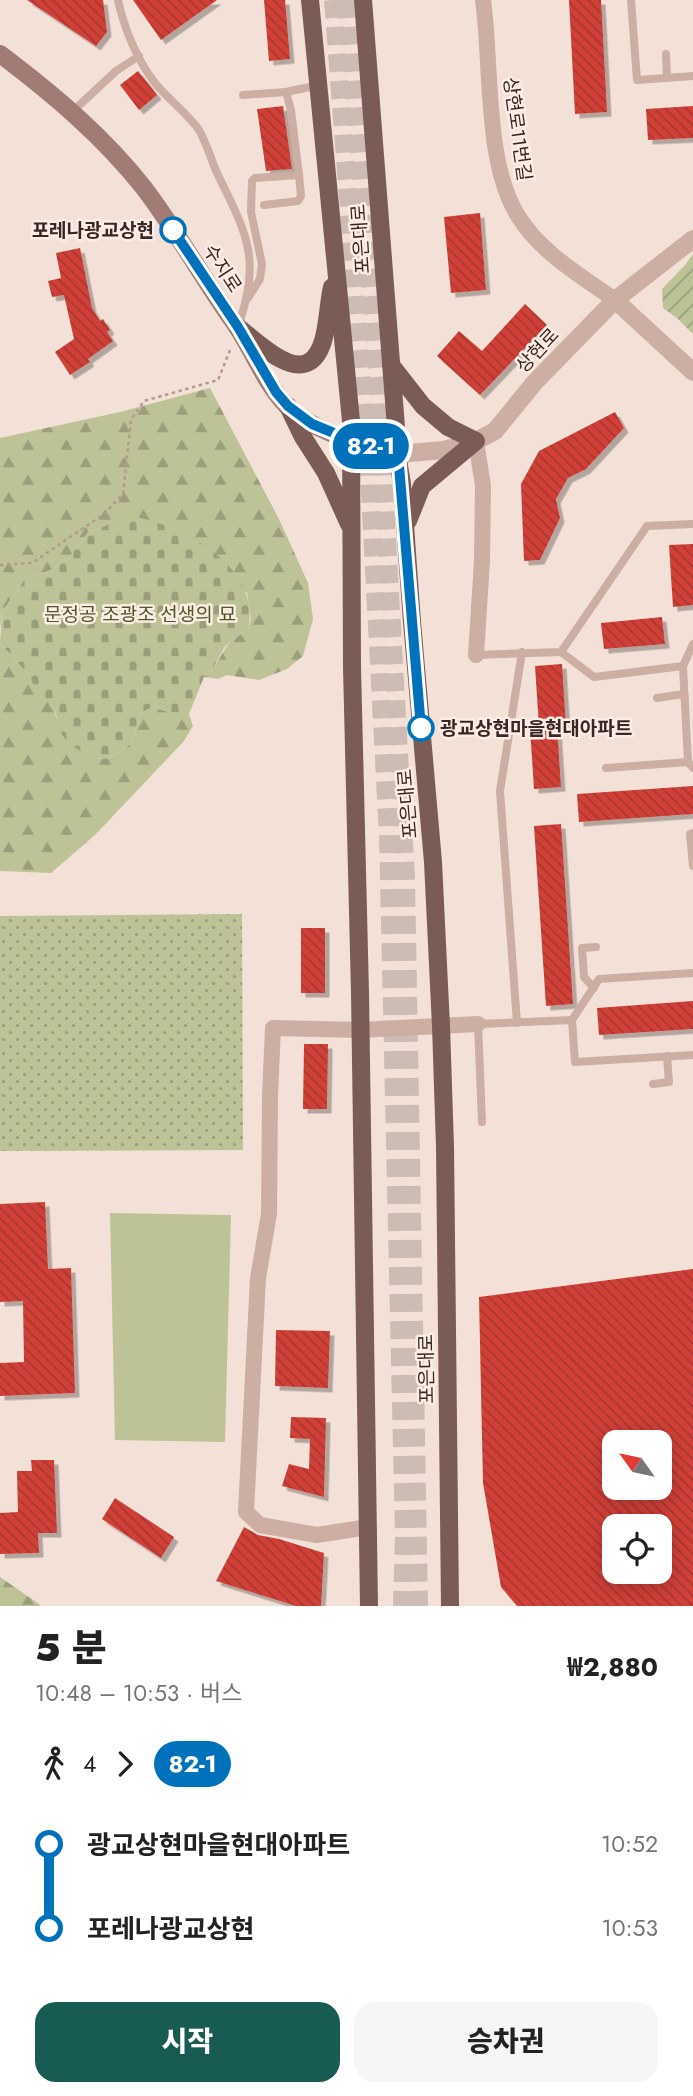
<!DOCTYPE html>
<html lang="ko">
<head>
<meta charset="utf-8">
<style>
  :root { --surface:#fff; --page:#f6f6f6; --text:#222; --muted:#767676; --accent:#185b53 }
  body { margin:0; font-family:Jost,"Noto Sans KR",sans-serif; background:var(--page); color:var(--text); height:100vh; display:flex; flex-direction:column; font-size:26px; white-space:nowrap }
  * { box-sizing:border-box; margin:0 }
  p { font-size:23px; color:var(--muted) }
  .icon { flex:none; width:38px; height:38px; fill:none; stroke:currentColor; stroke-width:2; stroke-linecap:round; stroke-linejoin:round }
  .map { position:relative; height:1606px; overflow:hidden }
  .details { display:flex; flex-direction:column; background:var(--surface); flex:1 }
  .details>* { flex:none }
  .badge { padding:0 14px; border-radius:23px; font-size:24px; line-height:46px }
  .needle { width:46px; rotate:303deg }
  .tools { position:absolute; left:602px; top:1430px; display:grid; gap:14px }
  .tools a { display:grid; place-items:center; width:70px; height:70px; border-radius:14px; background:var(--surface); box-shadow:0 4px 18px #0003; font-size:35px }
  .map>.badge { position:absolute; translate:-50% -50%; box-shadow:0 0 0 4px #fff }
  .legs { display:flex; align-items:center; gap:10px; height:77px; padding:0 35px; font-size:23px }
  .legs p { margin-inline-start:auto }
  .summary { display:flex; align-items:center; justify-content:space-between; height:119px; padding:0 35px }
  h1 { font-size:38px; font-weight:800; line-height:52px }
  .cta { display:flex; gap:14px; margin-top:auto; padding:14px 35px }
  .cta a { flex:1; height:80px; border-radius:21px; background:var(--accent); color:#fff; font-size:28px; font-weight:800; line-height:80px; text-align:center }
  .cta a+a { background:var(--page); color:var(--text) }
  ul { padding:0 35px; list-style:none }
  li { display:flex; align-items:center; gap:24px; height:84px; font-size:26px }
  li i { display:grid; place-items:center; width:10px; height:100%; margin:0 9px; background:currentColor }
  li i::after { content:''; width:18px; height:18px; margin:-9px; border:5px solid; border-radius:50%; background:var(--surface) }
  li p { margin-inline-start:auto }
  li:first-child i { background:linear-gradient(#0000 50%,currentColor 0) }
  li:last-child i { background:linear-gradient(currentColor 50%,#0000 0) }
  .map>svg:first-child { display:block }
  .grass { fill:url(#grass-dots) }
  .forest { fill:url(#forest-firs) }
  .cemetery { fill:url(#cemetery-stones) }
  .park { fill:#bdc397 }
  .garden { fill:url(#garden-furrows) }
  .building { fill:url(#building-back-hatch); fill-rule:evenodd; filter:url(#shadow) }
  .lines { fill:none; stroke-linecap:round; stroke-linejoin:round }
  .primary-tunnel { stroke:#cdbcb4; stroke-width:18; stroke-dasharray:18 9; stroke-linecap:butt }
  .path { stroke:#b8988d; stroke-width:2.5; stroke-dasharray:3.5 3.5; stroke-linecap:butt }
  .service { stroke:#ccaea3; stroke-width:8 }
  .minor { stroke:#ccaea3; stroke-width:16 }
  .tertiary { stroke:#ccaea3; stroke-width:18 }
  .secondary { stroke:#a07c74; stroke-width:18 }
  .primary { stroke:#7a5b55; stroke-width:18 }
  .line-1-casing { stroke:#fff; stroke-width:16 }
  .line-1 { stroke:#0072bc; stroke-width:10 }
  .stop-1-dot { fill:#fff; stroke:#0072bc; stroke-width:3.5 }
  .labels { text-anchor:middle; stroke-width:5; stroke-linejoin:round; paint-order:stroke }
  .street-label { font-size:19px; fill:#362826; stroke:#fbece4 }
  .stop-label { font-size:19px; font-weight:bold; fill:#362826; stroke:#fbece4; text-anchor:end }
  .park-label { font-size:19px; fill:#4e5727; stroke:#fbece4 }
</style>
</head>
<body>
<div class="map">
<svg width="693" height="1606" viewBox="0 0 693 1606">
  <defs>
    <pattern id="grass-dots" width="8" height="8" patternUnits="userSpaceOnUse" patternTransform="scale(1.75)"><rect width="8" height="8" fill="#bdc397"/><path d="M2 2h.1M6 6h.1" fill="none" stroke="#9a9e7b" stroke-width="1.8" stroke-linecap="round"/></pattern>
    <pattern id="forest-firs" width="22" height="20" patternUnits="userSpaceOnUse" patternTransform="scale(1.75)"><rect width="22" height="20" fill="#bdc397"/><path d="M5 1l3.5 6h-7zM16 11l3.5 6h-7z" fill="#9a9e7b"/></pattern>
    <pattern id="cemetery-stones" width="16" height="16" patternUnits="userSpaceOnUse" patternTransform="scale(1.75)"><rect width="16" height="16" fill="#bdc397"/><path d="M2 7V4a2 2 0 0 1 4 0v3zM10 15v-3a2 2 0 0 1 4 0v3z" fill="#9a9e7b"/></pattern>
    <pattern id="garden-furrows" width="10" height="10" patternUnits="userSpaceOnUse" patternTransform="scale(1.75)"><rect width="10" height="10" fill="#bdc397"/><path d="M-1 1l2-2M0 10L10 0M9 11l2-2" fill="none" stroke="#9a9e7b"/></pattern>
    <pattern id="building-back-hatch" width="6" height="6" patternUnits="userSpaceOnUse" patternTransform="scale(1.75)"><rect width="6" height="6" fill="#d14138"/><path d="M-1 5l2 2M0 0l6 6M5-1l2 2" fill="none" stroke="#aa362f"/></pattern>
    <filter id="shadow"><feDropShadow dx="4.5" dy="4.5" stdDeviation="0" flood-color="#0004"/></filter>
  </defs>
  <rect width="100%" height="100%" fill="#f3e1d8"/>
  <path class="grass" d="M242 914 243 1150 0 1151V916Z"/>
  <g class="forest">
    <path d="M210 388 279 519 308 583 313 619 303 656 287 669 259 680 227 675 218 679 204 677 212 670 230 641 248 630 251 619 247 593 114 521 99 529 89 531 68 559 51 570 25 579 2 612 0 629V438L120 412Z"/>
    <path d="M0 643 28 674 36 688 54 707 56 717 69 743 94 759 108 758 122 751 132 742 141 713 152 707 176 714H189L193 726 184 741 95 835 51 873 0 871Z"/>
    <path d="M0 1577 39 1604 40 1606H0Z"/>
  </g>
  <path class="cemetery" d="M135 517C185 526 263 569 248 630L230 641 224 648 212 670 204 677 189 714H176L152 707 141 713 132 742 122 751 108 758 94 759 69 744 61 733 54 707 35 688 28 674 0 643 2 612 25 579 51 570 68 559 89 531 99 529 114 521Z"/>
  <path class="park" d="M110 1213 231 1215 225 1442 115 1440Z"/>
  <path class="garden" d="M693 254V334L678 319 663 308 662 289 685 265Z"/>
  <g class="building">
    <path d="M27 0H103L107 32 96 46Z"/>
    <path d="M133 0H217L161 40Z"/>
    <path d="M264 0H285L290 59 269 61Z"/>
    <path d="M569 0H601L607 112 575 114Z"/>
    <path d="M138 71 157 95 139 110 120 85Z"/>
    <path d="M283 106 292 169 266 171 257 109Z"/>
    <path d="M693 106V138L648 140 646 109Z"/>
    <path d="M480 213 486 290 451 293 444 217Z"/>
    <path d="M80 248 92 308 100 321 103 319 110 330 107 332 113 341 88 359 90 362 70 375 55 352 74 339 64 295 52 297 48 281 61 278 56 253Z"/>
    <path d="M525 304 547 325 480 395 437 356 459 331 482 351Z"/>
    <path d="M615 412 624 428 586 469 568 478 556 499 560 518 540 560 524 561 521 484 539 451Z"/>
    <path d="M693 544V605L673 607 669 545Z"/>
    <path d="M662 617 665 644 604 649 601 623Z"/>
    <path d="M562 664 566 726H557L561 787 534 789 530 728 539 727 535 666Z"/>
    <path d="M693 786V814L579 822 577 794Z"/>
    <path d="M561 824 573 1004 546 1006 534 826Z"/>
    <rect x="301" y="928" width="24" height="65"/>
    <path d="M693 1001V1029L599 1035 597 1008Z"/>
    <path d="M304 1044H328L327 1109H303Z"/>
    <path d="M45 1202 48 1269 71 1268 75 1393 0 1396V1363L24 1362 23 1301 0 1302V1204Z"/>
    <path d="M693 1269V1606H517L501 1587 483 1483 479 1297ZM614 1442H660V1488H614ZM614 1526H660V1572H614Z"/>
    <path d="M276 1330 330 1331 328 1388 275 1386Z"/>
    <path d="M291 1417 326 1418 324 1497 282 1486 289 1464 309 1469 310 1439 290 1438Z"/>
    <path d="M31 1460H54L57 1533H38L39 1553 0 1554V1513L18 1512 17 1471H32Z"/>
    <path d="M115 1498 174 1537 161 1558 102 1519Z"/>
    <path d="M244 1527 258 1535 279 1539 324 1553 321 1606H296L216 1581Z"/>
  </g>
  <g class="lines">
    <g class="primary-tunnel">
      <path d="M333 0 369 474 388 835 404 1535 402 1606"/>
      <path d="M346 0 378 379 406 878 419 1606"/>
    </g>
    <path class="path" d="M0 565 32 563 104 514 123 494 131 420 144 401 218 380 230 350"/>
    <g class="service">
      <path d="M118 0C124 28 137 60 155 83 167 98 189 115 199 130 207 144 211 160 218 175 248 236 261 259 238 327"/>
      <path d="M631 0 637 80 693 76"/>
      <path d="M666 54 667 78"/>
      <path d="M243 95 286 92"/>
      <path d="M72 112 116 71 139 56"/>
      <path d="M264 205 298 201 301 196 299 175"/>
      <path d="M248 298 260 279 262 264 251 212 252 181 255 178 299 175 291 110 286 92 319 85"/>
      <path d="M693 644 683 666 688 762 693 768"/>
      <path d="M561 652 594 677 683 666"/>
      <path d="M476 655 561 652 647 526 693 524"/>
      <path d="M657 698 684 694"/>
      <path d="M606 768 688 762"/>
      <path d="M693 833 690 834 693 866"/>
      <path d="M594 988 584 977 582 948 596 947"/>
      <path d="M572 1020 599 979 693 973"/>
      <path d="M517 1023 500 791 522 652"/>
      <path d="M653 1084 669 1082 667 1056"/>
      <path d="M482 1122 478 1024 572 1020 575 1062 693 1055"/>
    </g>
    <g class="minor">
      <path d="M483 0C492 63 484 162 518 216 540 252 581 276 615 300"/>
      <path d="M476 441 483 486 482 561 476 655"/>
      <path d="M368 1527 317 1535 260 1525 246 1512 258 1278 269 1214 270 1096 273 1028 360 1030 478 1024"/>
    </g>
    <g class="tertiary">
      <path d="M615 300 693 372"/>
      <path d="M398 454 444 450 476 441 495 431 535 382 615 300 693 239"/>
    </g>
    <path class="secondary" d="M0 54C53 94 103 136 144 188 176 230 202 277 233 321 252 347 264 383 287 406 316 434 361 443 398 454"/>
    <g class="primary">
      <path d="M310 0 351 421 352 667 360 993 369 1606"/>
      <path d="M363 0 399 466 402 484 412 622 433 862 441 1026 445 1147 450 1606"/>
      <path d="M238 327C261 345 307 393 323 341 328 324 328 305 332 287"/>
      <path d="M391 365 423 406 448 427 476 441 422 486 408 521"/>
      <path d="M288 406 303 437 326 473 349 524"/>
    </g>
  </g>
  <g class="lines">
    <g class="line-1-casing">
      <path id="line-1" d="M173 230 238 327 276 392 288 406 312 424 351 440 398 454 421 728"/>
    </g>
    <use href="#line-1" class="line-1"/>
  </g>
  <g class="stop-1-dot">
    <circle cx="173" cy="230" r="12"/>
    <circle cx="421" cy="728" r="12"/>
  </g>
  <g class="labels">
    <g class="street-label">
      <text transform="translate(518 129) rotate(82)" y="7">상현로11번길</text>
      <text transform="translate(360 239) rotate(-94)" y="7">포은대로</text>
      <text transform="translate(223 268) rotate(57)" y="7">수지로</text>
      <text transform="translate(537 350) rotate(-47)" y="7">상현로</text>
      <text transform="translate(407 804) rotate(-95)" y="7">포은대로</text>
      <text transform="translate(426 1369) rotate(-91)" y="7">포은대로</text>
    </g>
    <g class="stop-label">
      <text x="154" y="237">포레나광교상현</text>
      <text x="440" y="735" text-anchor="start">광교상현마을현대아파트</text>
    </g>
    <g class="park-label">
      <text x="140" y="621">문정공 조광조 선생의 묘</text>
    </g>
  </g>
</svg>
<div class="tools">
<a><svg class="needle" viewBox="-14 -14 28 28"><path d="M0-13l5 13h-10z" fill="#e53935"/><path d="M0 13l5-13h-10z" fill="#767676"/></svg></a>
<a><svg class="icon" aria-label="locate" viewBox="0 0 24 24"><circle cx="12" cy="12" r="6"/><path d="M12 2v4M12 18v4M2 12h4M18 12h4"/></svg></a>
</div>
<b class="badge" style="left:371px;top:446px;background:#0072bc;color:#fff">82-1</b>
</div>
<section class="details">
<div class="summary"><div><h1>5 분</h1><p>10:48 – 10:53 · 버스</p></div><b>₩2,880</b></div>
<div class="legs"><svg class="icon" aria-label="walk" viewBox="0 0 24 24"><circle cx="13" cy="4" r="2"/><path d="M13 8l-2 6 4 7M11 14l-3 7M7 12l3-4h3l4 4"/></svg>4<svg class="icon" aria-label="forward" viewBox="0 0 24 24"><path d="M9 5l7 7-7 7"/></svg><b class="badge" style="background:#0072bc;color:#fff">82-1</b></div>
<ul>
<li><i style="color:#0072bc"></i><b>광교상현마을현대아파트</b><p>10:52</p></li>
<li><i style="color:#0072bc"></i><b>포레나광교상현</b><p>10:53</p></li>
</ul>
<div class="cta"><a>시작</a><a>승차권</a></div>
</section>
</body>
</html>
